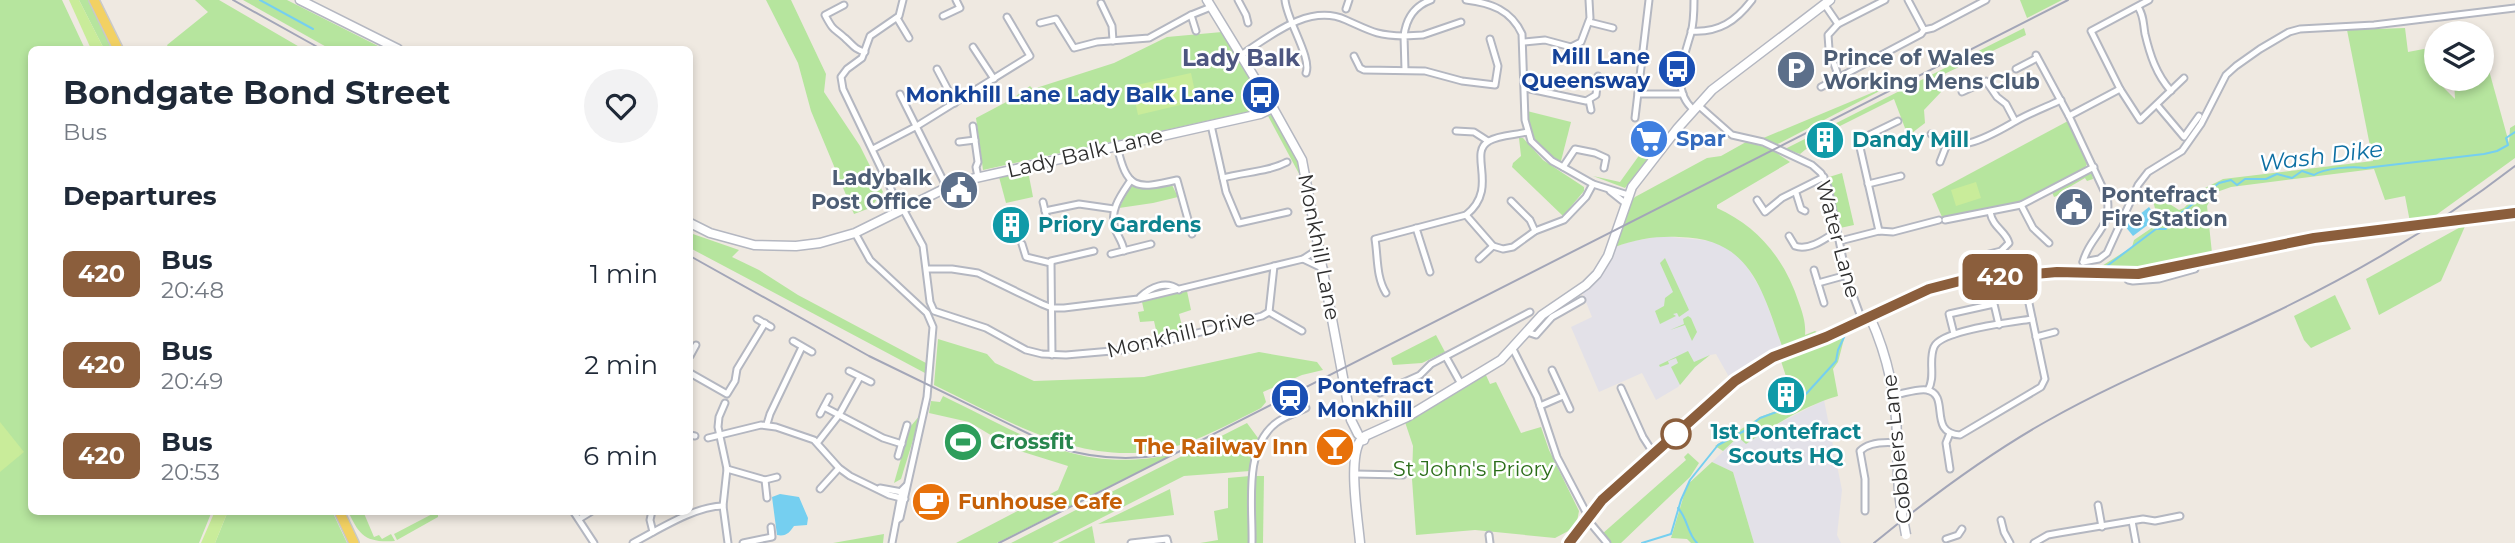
<!DOCTYPE html>
<html lang="en">
<head>
<meta charset="utf-8">
<style>
  :root { --surface:#fff; --page:#f2f2f3; --text:#1f2937; --muted:#747a83 }
  body { margin:0; font-family:Montserrat,sans-serif; background:var(--page); color:var(--text); height:100vh; display:flex; flex-direction:column; font-size:26px; white-space:nowrap }
  * { box-sizing:border-box; margin:0 }
  p { font-size:23px; color:var(--muted) }
  .icon { flex:none; width:38px; height:38px; fill:none; stroke:currentColor; stroke-width:2; stroke-linecap:round; stroke-linejoin:round }
  .map { position:relative; flex:1; overflow:hidden }
  .details { position:absolute; left:28px; top:46px; width:665px; height:469px; display:flex; flex-direction:column; background:var(--surface); border-radius:10px; box-shadow:0 4px 10px #0003 }
  .details>* { flex:none }
  .badge { padding:0 14px; border-radius:10px; font-size:24px; line-height:46px }
  .fabs { position:absolute; left:2424px; top:21px; display:grid; gap:14px }
  .fabs a { display:grid; place-items:center; width:70px; height:70px; border-radius:50%; background:var(--surface); box-shadow:0 4px 10px #0003; font-size:35px }
  .map>.badge { position:absolute; translate:-50% -50%; box-shadow:0 0 0 4px #fff }
  h2 { padding:0 35px; font-size:26px; line-height:63px }
  .round { display:grid; place-items:center; flex:none; width:74px; height:74px; border-radius:37px; background:var(--page) }
  .head { display:flex; align-items:center; justify-content:space-between; height:119px; padding:0 35px }
  h1 { font-size:33px; font-weight:700; line-height:52px }
  ul { padding:0; list-style:none }
  li { display:flex; align-items:center; gap:21px; height:91px; padding:0 35px }
  li div { flex:1 }
  li b { display:block; font-size:26px }
  li em { font-style:normal }
  li .badge { min-width:77px; font-weight:700; text-align:center }
  .map>svg:first-child { display:block }
  .industrial { fill:#e3e1e8 }
  .green { fill:#b6e59e }
  .pitch { fill:#c9ec9a }
  .water { fill:#75cff0 }
  .lines { fill:none; stroke-linecap:round; stroke-linejoin:round }
  .stream { stroke:#75cff0; stroke-width:2 }
  .street-casing { stroke:#b4b7c1; stroke-width:9 }
  .secondary-casing { stroke:#b4b7c1; stroke-width:11 }
  .primary-casing { stroke:#c9c9c9; stroke-width:12 }
  .highway-casing { stroke:#c9c9c9; stroke-width:13 }
  .street { stroke:#fff; stroke-width:5 }
  .secondary { stroke:#fff; stroke-width:8 }
  .primary { stroke:#f2d163; stroke-width:9 }
  .highway { stroke:#ffa35c; stroke-width:10 }
  .rail { stroke:#a3a6b8; stroke-width:2 }
  .secondary-bridge-casing { stroke:#b4b7c1; stroke-width:11; stroke-linecap:butt }
  .secondary-bridge { stroke:#fff; stroke-width:8 }
  .line-casing { stroke:#fff; stroke-width:16 }
  .line { stroke:#8b5e3c; stroke-width:10 }
  .stop-dot { fill:#fff; stroke:#8b5e3c; stroke-width:3.5 }
  .labels { text-anchor:middle; stroke-width:5; stroke-linejoin:round; paint-order:stroke }
  .transit-label { font-size:21px; font-weight:bold; fill:#164399; stroke:#fff; text-anchor:end }
  .service-label { font-size:21px; font-weight:bold; fill:#4e5e75; stroke:#fff; text-anchor:start }
  .shop-label { font-size:21px; font-weight:bold; fill:#366cbe; stroke:#fff; text-anchor:start }
  .culture-label { font-size:21px; font-weight:bold; fill:#0d838f; stroke:#fff; text-anchor:start }
  .street-label { font-size:21px; fill:#2e2e2e; stroke:#fff }
  .leisure-label { font-size:21px; font-weight:bold; fill:#27864d; stroke:#fff; text-anchor:start }
  .food-label { font-size:21px; font-weight:bold; fill:#c56008; stroke:#fff; text-anchor:end }
  .park-label { font-size:21px; fill:#2c6e1b; stroke:#fff }
  .neighbourhood-label { font-size:23px; font-weight:bold; fill:#4d5680; stroke:#fff }
  .water-label { font-size:23px; font-style:italic; fill:#0d6fa3; stroke:#fff }
</style>
</head>
<body>
<div class="map">
<svg width="2515" height="543" viewBox="0 0 2515 543">
  <rect width="100%" height="100%" fill="#efe9e1"/>
  <g class="industrial">
    <path d="M1660 236 1712 241 1733 251 1745 263 1763 293 1782 346 1729 377 1716 354 1710 355 1695 367 1678 387 1656 400 1642 373 1599 392 1571 327 1592 317 1582 292 1600 275 1615 247 1629 242Z"/>
    <path d="M1824 400 1842 490 1837 535 1841 543H1754L1733 472 1712 462 1739 436 1746 443 1766 430Z"/>
  </g>
  <g class="green">
    <path d="M0 0H62L85 49H32V511H212L199 543H0Z"/>
    <path d="M79 0H89L113 49H104Z"/>
    <path d="M195 0H219L303 49H169L167 45 208 12Z"/>
    <path d="M243 0H287L384 49H330Z"/>
    <path d="M766 0H791L826 74 824 92 860 146 883 192 870 208 854 214 811 111 798 63Z"/>
    <path d="M2020 0H2062L2027 18Z"/>
    <path d="M2024 28 2026 35 1938 77 1941 92 1924 110 1925 123 1908 136 1894 99 1826 133 1800 154 1785 149Z"/>
    <path d="M2405 28 2408 52 2429 48 2436 80 2455 99 2454 79H2482V45L2509 143 2510 128 2515 125V158L2432 218 2410 222 2405 196 2385 200 2374 169 2231 187 2214 193 2207 206 2212 253 2138 268 2097 269 2132 247 2134 240 2159 223 2153 201 2157 196 2179 210 2184 208 2201 190 2223 179 2373 161 2347 30Z"/>
    <path d="M1222 32 1262 100 1261 109 983 170 976 118 1012 99 1030 86 1033 89 1114 63 1167 37Z"/>
    <path d="M1893 84 1774 146 1761 139Z"/>
    <path d="M1527 111 1571 122 1561 161 1554 160 1531 136Z"/>
    <path d="M1271 115C1288 134 1299 158 1304 183L1268 116Z"/>
    <path d="M2068 121 2087 164 2085 168 2020 202 1942 217 1932 194Z"/>
    <path d="M1519 138H1523L1543 160 1584 187V191L1563 216 1512 167 1513 163 1521 156Z"/>
    <path d="M1746 142 1769 148 1790 162 1717 205V208C1759 227 1785 260 1799 303 1803 314 1806 324 1805 335L1815 331 1818 333 1782 346C1762 289 1750 238 1679 237 1657 236 1636 239 1615 247L1631 201 1635 197 1707 158 1721 156Z"/>
    <path d="M1643 150 1650 156 1625 188 1593 176 1620 182Z"/>
    <path d="M1025 172 1029 176 1033 197 1006 203 999 177Z"/>
    <path d="M1842 173 1854 225 1840 228 1829 177Z"/>
    <path d="M2086 174H2092L2093 179 2087 181 2085 178 2066 189 2067 192 2054 197 2052 192Z"/>
    <path d="M1172 185 1178 197 1153 203 1119 208 1131 186 1146 189Z"/>
    <path d="M2466 224 2441 281 2379 315 2366 279Z"/>
    <path d="M690 233 739 250 732 257 759 270 798 295 926 363 925 373 690 248Z"/>
    <path d="M1665 258 1689 310 1679 317 1677 313 1673 314 1676 316 1660 324 1655 311 1664 306 1665 298 1673 292 1660 263Z"/>
    <path d="M1187 291 1191 310 1179 314 1184 334 1158 339 1154 321 1140 322 1138 312 1144 311 1142 302Z"/>
    <path d="M2335 295 2351 329 2311 348 2304 340 2294 316Z"/>
    <path d="M1688 316 1691 318 1697 332 1692 341 1685 325 1670 330 1684 324 1683 319Z"/>
    <path d="M1436 335 1445 352 1422 363 1393 365 1391 358Z"/>
    <path d="M1840 336 1844 339 1838 362 1833 369 1838 396C1806 405 1774 425 1746 444L1738 437 1723 451 1715 446 1760 417 1795 404 1780 358Z"/>
    <path d="M938 339 987 354 995 363 1034 381 1144 377 1259 352 1317 362 1323 370 1302 375 1263 392 1266 402 1261 408C1235 421 1210 435 1183 444 1092 474 1013 423 934 385Z"/>
    <path d="M1688 351 1694 362 1710 355 1695 367 1680 385 1671 367 1678 363 1676 358 1668 361 1669 364 1660 367 1659 365Z"/>
    <path d="M1485 373 1490 384 1496 382 1521 433 1541 427 1549 450 1579 511 1576 527 1555 538 1475 530 1416 535 1412 479 1413 446 1405 422Z"/>
    <path d="M943 396C1024 435 1079 475 1174 454L997 543H956L1058 490 1068 466 1014 449 969 422 929 413 931 401 940 402Z"/>
    <path d="M921 414 901 479 894 483 910 427Z"/>
    <path d="M1247 423 1258 438 1250 471 1184 476 1052 543H1011Z"/>
    <path d="M1688 453 1699 463 1690 477 1621 543H1609L1602 534 1686 460 1684 457Z"/>
    <path d="M1712 462 1733 472 1754 543H1691L1687 539 1671 538 1687 485Z"/>
    <path d="M1250 476 1249 543H1200L1218 540 1214 511 1228 508V478Z"/>
    <path d="M1255 476H1264L1263 543H1255Z"/>
    <path d="M1170 489 1174 515 1098 524Z"/>
    <path d="M228 511H332L347 543H215Z"/>
    <path d="M348 511H363L374 537 379 535 382 539 391 534 395 541C365 543 359 535 348 511Z"/>
    <path d="M438 511V517L397 540 394 534Z"/>
    <path d="M1092 526 1095 543H1058Z"/>
    <path d="M884 534 883 543H833Z"/>
  </g>
  <g class="pitch">
    <path d="M69 0H79L104 49H91Z"/>
    <path d="M1191 73 1197 101 1138 115 1132 86Z"/>
    <path d="M1976 182 1981 198 1956 206 1951 190Z"/>
    <path d="M0 422 24 452 0 472Z"/>
    <path d="M215 511H228L215 543H201Z"/>
  </g>
  <g class="water">
    <path d="M2149 207 2157 218 2133 236 2125 226Z"/>
    <path d="M780 494 799 497 808 518 807 525 794 526C790 532 786 537 777 535L772 497Z"/>
  </g>
  <g class="lines">
    <g class="stream">
      <path d="M260 0 313 29"/>
      <path d="M2107 266 2156 229H2166L2170 219 2184 211 2219 183 2231 180 2237 185 2245 179H2266L2277 174 2292 178 2302 171 2314 175C2324 168 2353 166 2365 168L2484 154 2497 151 2508 145 2506 138 2515 132"/>
      <path d="M2032 279 2058 277"/>
      <path d="M1857 328 1868 323"/>
      <path d="M1678 508C1688 519 1687 533 1697 543"/>
      <path d="M1642 543 1671 534 1681 500 1690 480 1718 445 1744 431 1760 418 1796 405 1836 361 1838 350 1846 333"/>
    </g>
    <g class="street-casing">
      <g id="street">
        <path d="M1238 0 1246 15 1248 23"/>
        <path d="M1285 0C1287 21 1312 58 1306 73"/>
        <path d="M1466 0C1491 3 1511 10 1522 34L1525 120 1531 141 1552 161 1563 167 1593 184 1628 195"/>
        <path d="M1908 0 1924 30"/>
        <path d="M2149 0 2091 31 2120 89 2140 120 2184 78"/>
        <path d="M1101 3 1112 26 1113 41"/>
        <path d="M844 5 825 15C834 32 833 27 845 38 853 45 854 49 865 52"/>
        <path d="M1825 5 1838 24"/>
        <path d="M2138 7C2144 16 2143 23 2145 34 2150 55 2156 74 2171 91"/>
        <path d="M1346 9 1349 0"/>
        <path d="M1191 15 1196 31"/>
        <path d="M943 16 960 8 956 0"/>
        <path d="M897 18 909 38"/>
        <path d="M1589 22 1613 28"/>
        <path d="M1040 23 1056 19 1074 48 1097 42 1149 38 1191 15 1211 7"/>
        <path d="M1691 31C1719 33 1736 21 1752 0"/>
        <path d="M1524 42 1545 40 1571 47 1581 42 1590 18 1589 0"/>
        <path d="M973 47 994 79"/>
        <path d="M1241 55C1270 36 1309 3 1346 20 1371 31 1375 35 1404 36 1406 19 1414 6 1431 0"/>
        <path d="M2036 55 2069 116 2107 197C2113 229 2089 236 2083 262"/>
        <path d="M1354 56 1360 68 1364 70 1425 71 1462 81 1495 85 1498 66 1490 39"/>
        <path d="M937 69 955 103"/>
        <path d="M2016 69 2037 58"/>
        <path d="M1405 70 1404 36 1423 35 1461 22"/>
        <path d="M1839 78 1829 49 1828 35 1838 24 1885 0"/>
        <path d="M1821 87 1921 34 1924 30 1933 28 1986 0"/>
        <path d="M1525 88 1586 101 1596 95 1598 76"/>
        <path d="M1962 92 1986 81 1997 97 2006 104 2015 121"/>
        <path d="M900 94 946 186"/>
        <path d="M1638 94H1683"/>
        <path d="M1589 100 1591 110"/>
        <path d="M1698 105 1732 135 1763 142 1812 165 1821 173 1828 187 1847 279 1862 320"/>
        <path d="M2157 105 2184 137 2199 116"/>
        <path d="M1694 110C1670 90 1684 57 1691 33 1694 22 1694 11 1694 0"/>
        <path d="M2069 116 2120 89"/>
        <path d="M1635 118 1649 0"/>
        <path d="M1211 125 1226 192 1239 223 1288 212"/>
        <path d="M973 126 978 162 976 167 978 177"/>
        <path d="M1456 131 1474 132 1488 141"/>
        <path d="M1931 134C1956 158 1991 135 2016 121 2030 113 2046 107 2061 100"/>
        <path d="M959 142 975 140"/>
        <path d="M1117 146C1127 189 1135 190 1177 180L1192 234"/>
        <path d="M873 149 917 126 1030 56 1007 17"/>
        <path d="M1940 162 1947 144"/>
        <path d="M1563 167 1575 149 1595 153 1606 158 1604 168"/>
        <path d="M1223 178C1244 172 1268 172 1287 162"/>
        <path d="M1868 184 1901 176"/>
        <path d="M1610 191 1625 203"/>
        <path d="M1796 193 1801 209 1805 211"/>
        <path d="M1757 200 1765 212 1782 198 1824 177"/>
        <path d="M1511 201 1530 220 1535 231"/>
        <path d="M1043 202 1047 219"/>
        <path d="M2021 205 2033 228 2049 243"/>
        <path d="M903 209 923 246 930 302 934 311 986 328 1026 350 1042 354 1066 355 1123 350 1159 343 1262 316 1269 312 1302 331"/>
        <path d="M901 210 843 89 841 77 847 69 862 58 870 36 899 16 903 0"/>
        <path d="M1045 211 1079 204 1114 209"/>
        <path d="M1466 215 1493 246 1503 249 1513 247 1535 231 1564 220 1586 197 1593 184"/>
        <path d="M1945 220 2021 205 2094 167"/>
        <path d="M1416 228 1430 272"/>
        <path d="M1879 231 1859 143 1863 138 1898 121"/>
        <path d="M855 233 870 260 927 313 933 327 927 397 900 518 897 520"/>
        <path d="M1789 236 1795 246C1809 251 1825 239 1837 231"/>
        <path d="M1840 241 1879 231 1893 232 1939 220"/>
        <path d="M1022 244 1026 257 1051 263"/>
        <path d="M1124 251C1123 242 1118 237 1115 229 1109 210 1121 195 1131 180"/>
        <path d="M1111 254 1151 244"/>
        <path d="M1985 255 2001 251 2009 243C2006 231 1993 228 1990 212"/>
        <path d="M1303 259 1324 269"/>
        <path d="M1479 259 1493 246"/>
        <path d="M2083 262 2099 259 2107 253 2138 185 2148 172 2182 151 2201 124 2226 75 2236 66 2260 49 2289 32 2300 29 2374 25 2515 8"/>
        <path d="M928 269H952L978 273 1042 304 1052 308H1064L1138 299 1303 259 1320 248"/>
        <path d="M1814 270 1824 303"/>
        <path d="M2127 275 2128 280 2133 281 2159 279 2195 269V262"/>
        <path d="M1818 283 1847 275"/>
        <path d="M1386 293C1376 277 1378 257 1375 239L1466 215C1500 188 1467 153 1489 141 1499 135 1516 135 1527 132"/>
        <path d="M1140 297C1151 287 1166 280 1179 290"/>
        <path d="M1269 312 1274 266"/>
        <path d="M757 319 771 327"/>
        <path d="M1527 332 1536 335 1552 317 1582 300"/>
        <path d="M1954 334 1949 314 1994 304 1999 325"/>
        <path d="M2036 337 2055 332"/>
        <path d="M793 341 812 352"/>
        <path d="M1513 349 1537 397 1557 457 1588 516"/>
        <path d="M1052 355 1051 261 1094 251"/>
        <path d="M690 356 696 345"/>
        <path d="M1446 357 1461 384"/>
        <path d="M1552 370 1570 409"/>
        <path d="M849 371 871 382"/>
        <path d="M690 373 727 394 735 381 737 369 765 323"/>
        <path d="M1621 388 1643 437 1654 454"/>
        <path d="M1928 390C1936 377 1928 361 1934 347 1941 330 2013 322 2032 319"/>
        <path d="M1380 393 1420 375 1431 364 1530 312"/>
        <path d="M1894 395C1903 394 1918 388 1927 390 1951 395 1927 433 1960 435L2041 387 2045 379 2023 275"/>
        <path d="M725 403 719 417 718 427 727 469 723 506 728 543"/>
        <path d="M1540 406 1563 396"/>
        <path d="M824 407 883 438 902 444"/>
        <path d="M820 414 829 397"/>
        <path d="M767 424 770 414 802 347"/>
        <path d="M690 435 695 436"/>
        <path d="M708 438 761 425 776 427 814 440 839 468 850 476 889 495 905 499"/>
        <path d="M818 442 839 415 860 377"/>
        <path d="M898 456 907 425"/>
        <path d="M727 469 765 480 767 498"/>
        <path d="M1950 469 1946 443 1950 433"/>
        <path d="M1355 474 1403 475"/>
        <path d="M765 480 777 477"/>
        <path d="M880 488 902 492"/>
        <path d="M820 489 839 468"/>
        <path d="M2098 505 2102 527"/>
        <path d="M573 511 594 543"/>
        <path d="M652 511 650 520 653 532"/>
        <path d="M1865 511V479L1860 451C1869 442 1885 442 1897 443"/>
        <path d="M579 519 592 511"/>
        <path d="M1587 519 1607 543"/>
        <path d="M2001 520 2004 532 2010 543"/>
        <path d="M2132 521 2136 543"/>
        <path d="M1489 535 1490 543"/>
        <path d="M1946 539 1958 535 1962 529"/>
        <path d="M633 543C658 530 695 506 723 506"/>
        <path d="M743 543 772 537 771 527"/>
        <path d="M892 543 902 490 906 486"/>
        <path d="M1131 543 1167 539 1168 543"/>
        <path d="M1252 543C1253 507 1243 448 1276 423 1285 416 1296 413 1306 408"/>
        <path d="M2034 543 2048 535 2059 533 2143 519 2155 521 2180 516"/>
      </g>
    </g>
    <g class="secondary-casing">
      <g id="secondary">
        <path d="M300 0 398 49"/>
        <path d="M1207 0 1273 108 1302 160 1351 420 1358 434"/>
        <path d="M690 223 710 233 754 245 796 246 820 243 855 233 958 182 1260 114 1273 108"/>
        <path d="M1870 317C1888 357 1897 399 1897 443 1898 467 1897 489 1902 513"/>
        <path d="M1360 543C1358 520 1348 460 1360 441L1364 440 1365 436 1407 417 1501 360 1542 315 1586 285 1597 274 1608 256 1632 187 1677 129 1712 90 1830 0"/>
      </g>
    </g>
    <g class="primary-casing">
      <g id="primary">
        <path d="M94 0 118 49"/>
        <path d="M339 511 354 543"/>
      </g>
    </g>
    <g class="highway-casing">
      <path id="highway" d="M1569 543 1602 500 1735 381 1773 357 1826 337 1929 289 1960 281 2057 272 2138 274 2314 238 2515 213"/>
    </g>
    <use href="#street" class="street"/>
    <use href="#secondary" class="secondary"/>
    <use href="#primary" class="primary"/>
    <use href="#highway" class="highway"/>
    <g class="rail">
      <path d="M233 0 321 49"/>
      <path d="M690 256 869 356 1056 447C1091 458 1126 461 1162 455"/>
      <path d="M999 543 2068 0"/>
      <path d="M1874 543C1929 498 1985 456 2047 421 2119 380 2197 350 2271 314 2357 273 2440 224 2515 166"/>
    </g>
    <g class="secondary-bridge-casing">
      <path id="secondary-bridge" d="M1902 513 1906 535"/>
    </g>
    <use href="#secondary-bridge" class="secondary-bridge"/>
  </g>
  <g class="lines">
    <g class="line-casing">
      <path id="line" d="M1569 543 1602 500 1735 381 1773 357 1826 337 1929 289 1960 281 2057 272 2138 274 2314 238 2515 213"/>
    </g>
    <use href="#line" class="line"/>
  </g>
  <defs>
    <g id="bus-disc" transform="scale(2.0125)"><circle r="9.5" fill="#1a4fb4" stroke="#fff"/><path d="M-5-6H5V4H4V6H2V4H-2V6H-4V4H-5ZM-3.5-4V0h7V-4ZM-3.5 1.2v1.5H-2V1.2ZM2 1.2v1.5H3.5V1.2Z" fill="#fff"/></g>
    <g id="parking-disc" transform="scale(2.0125)"><circle r="9.5" fill="#5c6f8a" stroke="#fff"/><path d="M-3.5-5.5H1a3.5 3.5 0 0 1 0 7H-1V5.5H-3.5ZM-1-3.4V-.6H.8a1.4 1.4 0 0 0 0-2.8Z" fill="#fff"/></g>
    <g id="supermarket-disc" transform="scale(2.0125)"><circle r="9.5" fill="#3f7fe0" stroke="#fff"/><path d="M-6-5.5h2.5l.6 2H6L4.5 2H-2.5L-4.4-4H-6ZM-1.5 3.2a1.3 1.3 0 1 0 .1 0ZM3 3.2a1.3 1.3 0 1 0 .1 0Z" fill="#fff"/></g>
    <g id="building-disc" transform="scale(2.0125)"><circle r="9.5" fill="#0f9aa8" stroke="#fff"/><path d="M-4-6H4V6H1V3H-1V6H-4ZM-2.5-4.3h1.7v1.8h-1.7ZM.8-4.3h1.7v1.8H.8ZM-2.5-1h1.7V.8h-1.7ZM.8-1h1.7V.8H.8Z" fill="#fff"/></g>
    <g id="civic-disc" transform="scale(2.0125)"><circle r="9.5" fill="#5c6f8a" stroke="#fff"/><path d="M-.6-6.5H3V-4.5H.6V-3L4-1V1h2V6H-6V1h2V-1L-.6-3ZM-1.2 2.5V6h2.4V2.5Z" fill="#fff"/></g>
    <g id="station-disc" transform="scale(2.0125)"><circle r="9.5" fill="#1a4fb4" stroke="#fff"/><path d="M-3-6H3Q5-6 5-4V2Q5 4 3 4L4.5 6H3L1.5 4h-3L-3 6H-4.5L-3 4Q-5 4-5 2V-4Q-5-6-3-6ZM-3.5-4v3h7v-3ZM-3.5 1v1.5H-2V1ZM2 1v1.5H3.5V1Z" fill="#fff"/></g>
    <g id="stadium-disc" transform="scale(2.0125)"><circle r="9.5" fill="#2e9e5b" stroke="#fff"/><path d="M0-5a6.5 5 0 1 0 0 10a6.5 5 0 1 0 0-10ZM-3.5-1.8h7v3.6h-7Z" fill="#fff"/></g>
    <g id="bar-disc" transform="scale(2.0125)"><circle r="9.5" fill="#e8710a" stroke="#fff"/><path d="M-6-5H6L.8 .8V4.5H3.5V6h-7V4.5H-.8V.8Z" fill="#fff"/></g>
    <g id="cafe-disc" transform="scale(2.0125)"><circle r="9.5" fill="#e8710a" stroke="#fff"/><path d="M-5.5-4.5H6V0H3Q3 3.5 0 3.5H-2.5Q-5.5 3.5-5.5 0ZM3-3.2v2h1.7v-2ZM-6 4.5H4V6H-6Z" fill="#fff"/></g>
  </defs>
  <g fill-rule="evenodd">
    <use href="#bus-disc" x="1677" y="69"/>
    <use href="#parking-disc" x="1796" y="70"/>
    <use href="#bus-disc" x="1261" y="95"/>
    <use href="#supermarket-disc" x="1649" y="139"/>
    <use href="#building-disc" x="1825" y="140"/>
    <use href="#civic-disc" x="959" y="190"/>
    <use href="#civic-disc" x="2074" y="207"/>
    <use href="#building-disc" x="1011" y="225"/>
    <use href="#building-disc" x="1786" y="395"/>
    <use href="#station-disc" x="1290" y="398"/>
    <use href="#stadium-disc" x="963" y="442"/>
    <use href="#bar-disc" x="1335" y="447"/>
    <use href="#cafe-disc" x="931" y="502"/>
  </g>
  <circle class="stop-dot" cx="1676" cy="434" r="14"/>
  <g class="labels">
    <g class="transit-label">
      <text x="1650" y="64">Mill Lane<tspan x="1650" dy="24">Queensway</tspan></text>
      <text x="1234" y="102">Monkhill Lane Lady Balk Lane</text>
      <text x="1317" y="393" text-anchor="start">Pontefract<tspan x="1317" dy="24">Monkhill</tspan></text>
    </g>
    <g class="service-label">
      <text x="1823" y="65">Prince of Wales<tspan x="1823" dy="24">Working Mens Club</tspan></text>
      <text x="932" y="185" text-anchor="end">Ladybalk<tspan x="932" dy="24">Post Office</tspan></text>
      <text x="2101" y="202">Pontefract<tspan x="2101" dy="24">Fire Station</tspan></text>
    </g>
    <g class="shop-label">
      <text x="1676" y="146">Spar</text>
    </g>
    <g class="culture-label">
      <text x="1852" y="147">Dandy Mill</text>
      <text x="1038" y="232">Priory Gardens</text>
      <text x="1786" y="439" text-anchor="middle">1st Pontefract<tspan x="1786" dy="24">Scouts HQ</tspan></text>
    </g>
    <g class="street-label">
      <text transform="translate(1085 153) rotate(-13)" y="7">Lady Balk Lane</text>
      <text transform="translate(1838 239) rotate(75)" y="7">Water Lane</text>
      <text transform="translate(1319 247) rotate(79)" y="7">Monkhill Lane</text>
      <text transform="translate(1181 334) rotate(-13)" y="7">Monkhill Drive</text>
      <text transform="translate(1897 449) rotate(-96)" y="7">Cobblers Lane</text>
    </g>
    <g class="leisure-label">
      <text x="990" y="449">Crossfit</text>
    </g>
    <g class="food-label">
      <text x="1308" y="454">The Railway Inn</text>
      <text x="958" y="509" text-anchor="start">Funhouse Cafe</text>
    </g>
    <g class="park-label">
      <text x="1473" y="476">St John's Priory</text>
    </g>
    <g class="neighbourhood-label">
      <text x="1241" y="66">Lady Balk</text>
    </g>
    <g class="water-label">
      <text transform="translate(2321 156) rotate(-7)" y="8">Wash Dike</text>
    </g>
  </g>
</svg>
<div class="fabs">
<a><svg class="icon" aria-label="layers" viewBox="0 0 24 24"><path d="M12 4l9 5-9 5-9-5zM3 14l9 5 9-5"/></svg></a>
</div>
<b class="badge" style="left:2000px;top:277px;background:#8b5e3c;color:#fff">420</b>
<section class="details">
<div class="head"><div><h1>Bondgate Bond Street</h1><p>Bus</p></div><a class="round"><svg class="icon" aria-label="heart" viewBox="0 0 24 24"><path d="M12 20l-8-8c-3-5 5-10 8-4 3-6 11-1 8 4z"/></svg></a></div>
<h2>Departures</h2>
<ul>
<li><span class="badge" style="background:#8b5e3c;color:#fff">420</span><div><b>Bus</b><p>20:48</p></div><em>1 min</em></li>
<li><span class="badge" style="background:#8b5e3c;color:#fff">420</span><div><b>Bus</b><p>20:49</p></div><em>2 min</em></li>
<li><span class="badge" style="background:#8b5e3c;color:#fff">420</span><div><b>Bus</b><p>20:53</p></div><em>6 min</em></li>
</ul>
</section>
</div>
</body>
</html>
